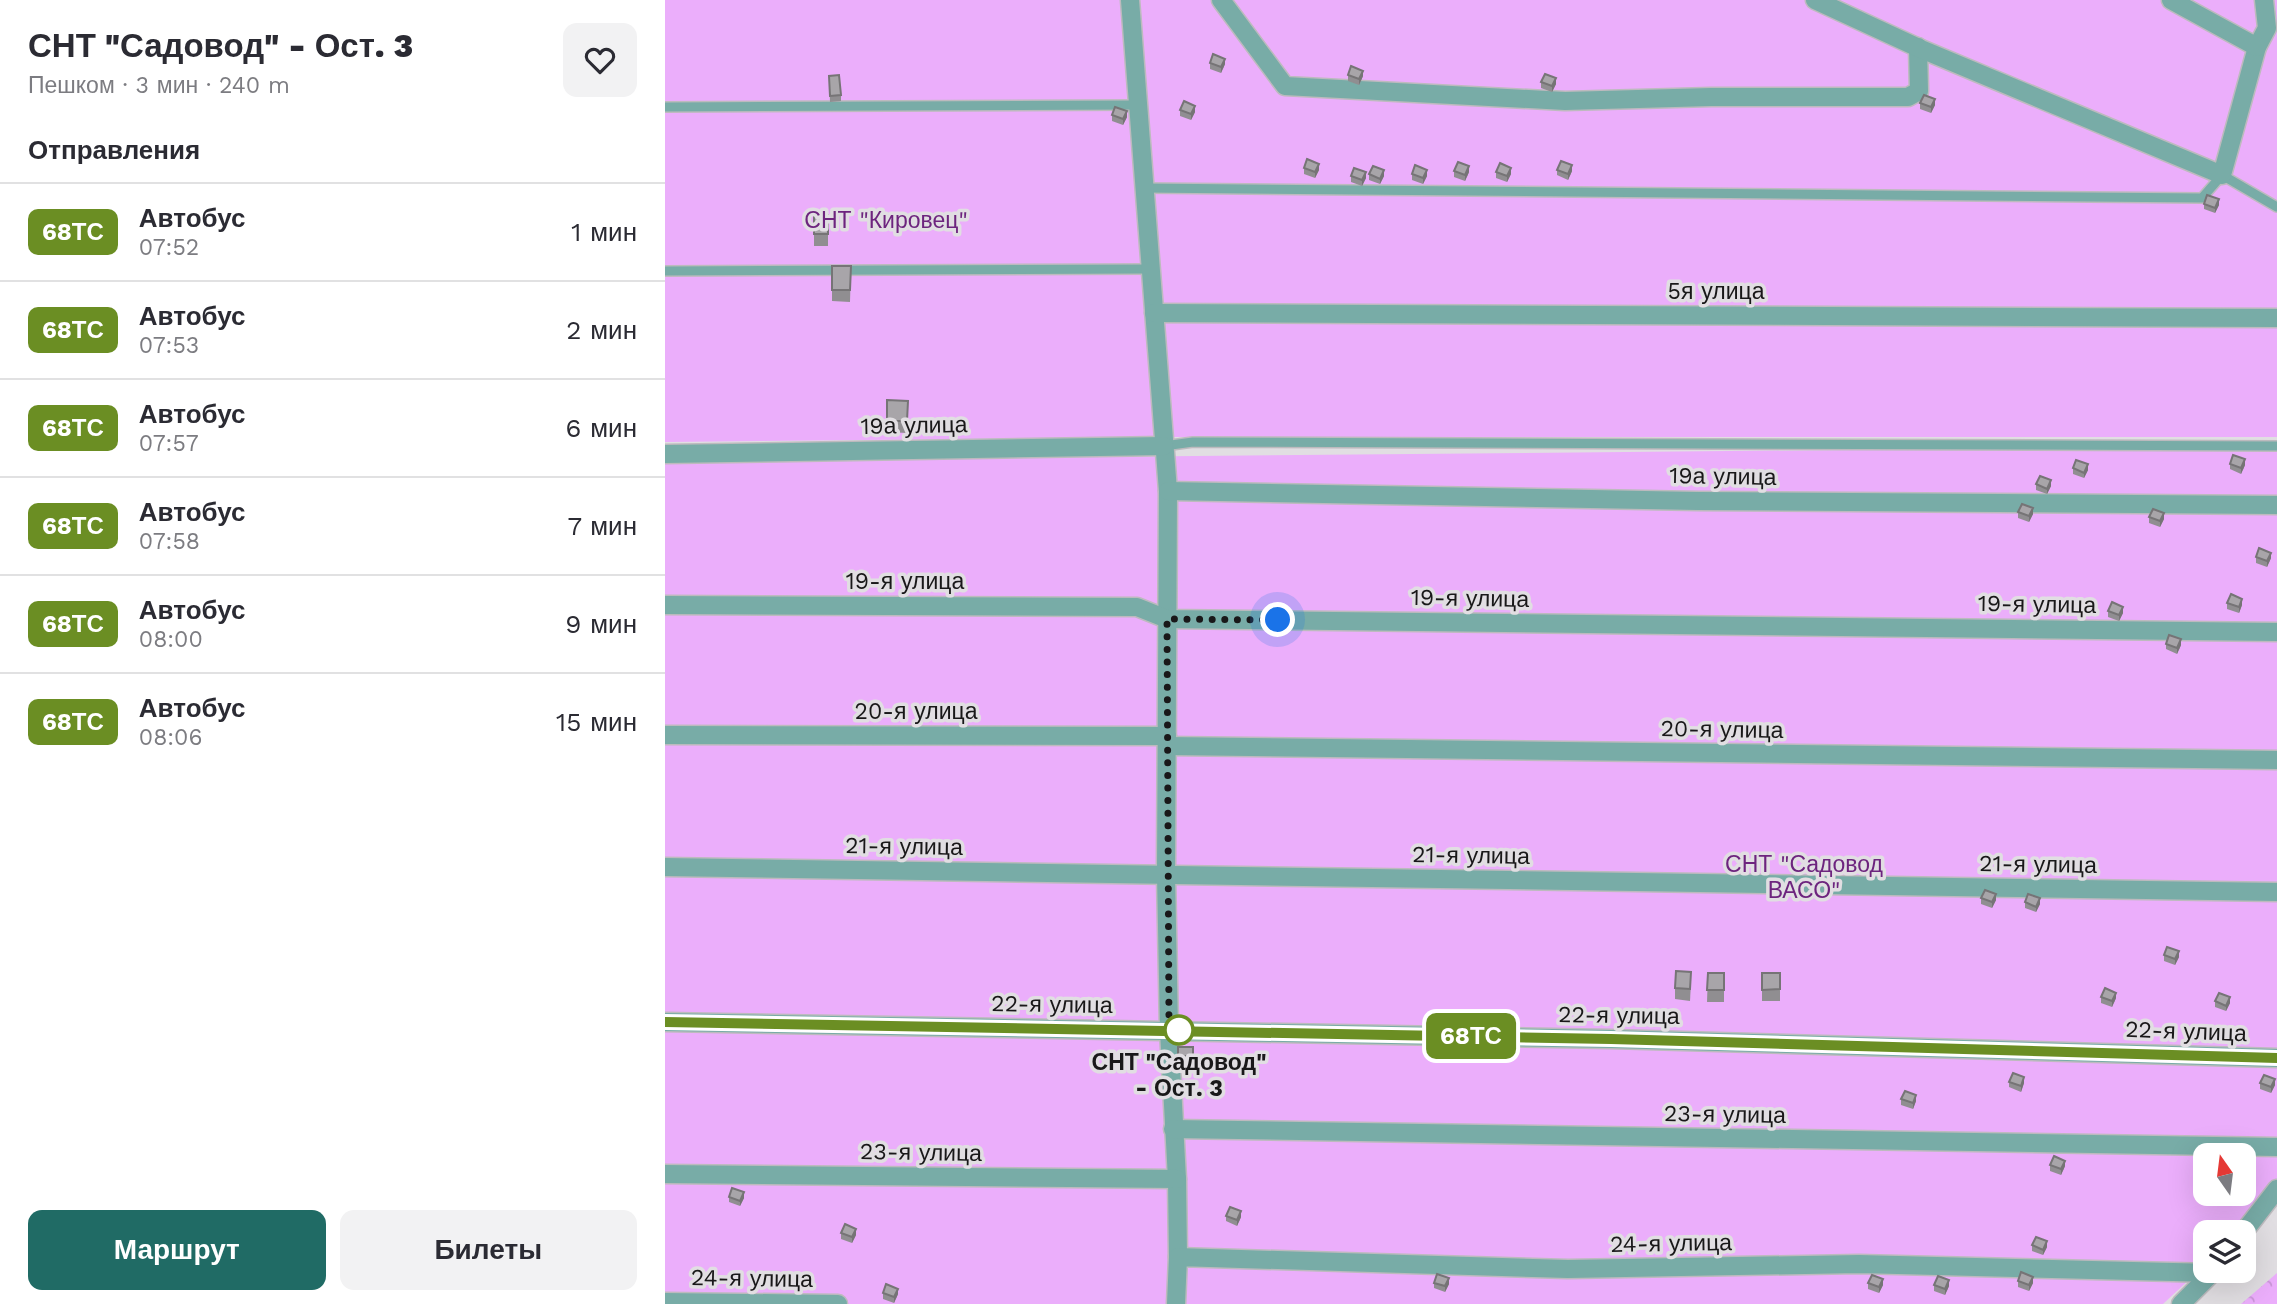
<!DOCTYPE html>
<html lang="ru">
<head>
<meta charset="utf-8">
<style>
  :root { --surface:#fff; --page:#f2f2f3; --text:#2b2b33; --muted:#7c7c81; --line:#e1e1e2; --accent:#206b65 }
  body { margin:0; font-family:"Work Sans",sans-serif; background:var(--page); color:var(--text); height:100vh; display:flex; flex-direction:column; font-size:26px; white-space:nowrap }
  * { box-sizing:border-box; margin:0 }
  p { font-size:23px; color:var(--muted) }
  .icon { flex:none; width:38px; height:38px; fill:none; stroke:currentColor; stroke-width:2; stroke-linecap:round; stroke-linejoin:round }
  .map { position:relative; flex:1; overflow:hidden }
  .drawer { display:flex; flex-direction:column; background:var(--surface); width:665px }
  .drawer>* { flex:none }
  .badge { padding:0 14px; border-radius:10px; font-size:24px; line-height:46px }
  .needle { width:46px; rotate:346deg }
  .buttons { position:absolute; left:1528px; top:1143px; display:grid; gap:14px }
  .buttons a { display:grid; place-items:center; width:63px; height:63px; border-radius:14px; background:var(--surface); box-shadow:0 7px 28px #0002; font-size:35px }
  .you { position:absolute; width:35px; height:35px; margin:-18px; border:5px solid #fff; border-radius:50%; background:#1a73e8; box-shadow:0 0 0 10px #1a73e833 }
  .map>.badge { position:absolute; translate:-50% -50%; box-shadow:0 0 0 4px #fff }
  h2 { padding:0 28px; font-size:26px; line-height:63px }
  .round { display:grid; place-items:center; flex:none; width:74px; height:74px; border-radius:14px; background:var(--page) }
  .summary { display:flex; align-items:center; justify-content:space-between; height:119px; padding:0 28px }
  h1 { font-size:33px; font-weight:800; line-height:52px }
  .button { display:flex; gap:14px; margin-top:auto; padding:14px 28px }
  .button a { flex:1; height:80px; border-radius:14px; background:var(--accent); color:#fff; font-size:28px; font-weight:800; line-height:80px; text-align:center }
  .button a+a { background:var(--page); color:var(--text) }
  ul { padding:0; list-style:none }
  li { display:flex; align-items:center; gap:21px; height:98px; padding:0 28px; border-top:2px solid var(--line) }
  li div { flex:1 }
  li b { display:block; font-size:26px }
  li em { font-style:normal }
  li .badge { min-width:77px; font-weight:700; text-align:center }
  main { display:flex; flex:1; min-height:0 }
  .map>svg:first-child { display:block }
  .forest { fill:url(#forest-crowns) }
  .garden { fill:#ebaefb; fill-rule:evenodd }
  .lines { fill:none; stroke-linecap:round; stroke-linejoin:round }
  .lane-casing { stroke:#bdbabe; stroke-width:12 }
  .street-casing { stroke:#bdbabe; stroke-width:21 }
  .lane { stroke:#78aca7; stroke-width:9 }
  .street { stroke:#78aca7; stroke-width:18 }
  .wall { fill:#908e91 }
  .shaded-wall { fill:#767476 }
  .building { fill:#a8a5a9; stroke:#767476; stroke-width:2 }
  .line-casing { stroke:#fff; stroke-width:16 }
  .line { stroke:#6b8e23; stroke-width:10 }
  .walk { stroke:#191819; stroke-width:7; stroke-dasharray:0 12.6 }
  .stop-dot { fill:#fff; stroke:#6b8e23; stroke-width:3.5 }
  .labels { text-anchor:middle; stroke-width:7; stroke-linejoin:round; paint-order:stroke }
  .park-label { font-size:23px; fill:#6d247e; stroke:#e1dee2 }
  .street-label { font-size:23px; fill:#191819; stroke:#e1dee2 }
  .stop-label { font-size:23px; font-weight:bold; fill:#191819; stroke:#e1dee2 }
</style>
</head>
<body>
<main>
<section class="drawer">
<div class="summary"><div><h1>СНТ &quot;Садовод&quot; - Ост. 3</h1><p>Пешком · 3 мин · 240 m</p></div><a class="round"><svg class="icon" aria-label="heart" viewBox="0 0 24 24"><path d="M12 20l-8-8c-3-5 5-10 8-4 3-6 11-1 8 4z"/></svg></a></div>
<h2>Отправления</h2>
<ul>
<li><span class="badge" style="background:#6b8e23;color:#fff">68ТС</span><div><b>Автобус</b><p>07:52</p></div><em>1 мин</em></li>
<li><span class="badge" style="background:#6b8e23;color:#fff">68ТС</span><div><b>Автобус</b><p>07:53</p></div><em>2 мин</em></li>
<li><span class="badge" style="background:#6b8e23;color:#fff">68ТС</span><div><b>Автобус</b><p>07:57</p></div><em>6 мин</em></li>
<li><span class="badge" style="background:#6b8e23;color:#fff">68ТС</span><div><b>Автобус</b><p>07:58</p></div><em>7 мин</em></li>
<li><span class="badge" style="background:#6b8e23;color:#fff">68ТС</span><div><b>Автобус</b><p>08:00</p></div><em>9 мин</em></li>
<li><span class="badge" style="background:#6b8e23;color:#fff">68ТС</span><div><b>Автобус</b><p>08:06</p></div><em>15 мин</em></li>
</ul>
<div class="button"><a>Маршрут</a><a>Билеты</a></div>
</section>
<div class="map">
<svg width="1612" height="1304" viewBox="0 0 1612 1304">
  <defs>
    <pattern id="forest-crowns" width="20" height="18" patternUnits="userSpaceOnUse" patternTransform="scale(1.75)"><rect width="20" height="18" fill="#ebaefb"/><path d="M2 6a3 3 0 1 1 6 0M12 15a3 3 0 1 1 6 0" fill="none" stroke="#c995d7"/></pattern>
  </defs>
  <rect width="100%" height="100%" fill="#e1dee2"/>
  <path class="forest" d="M1612 1273V1304H1576Z"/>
  <g class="garden">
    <path d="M0 0H1612V437H504L0 442Z"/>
    <path d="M1612 446V1199L1576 1232H1540V1265L1498 1304H0V461ZM1540 1155H1578V1194H1540Z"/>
  </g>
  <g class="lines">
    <g class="lane-casing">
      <g id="lane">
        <path d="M0 107 473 105"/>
        <path d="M479 188 1537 198 1557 175 1612 207"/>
        <path d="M0 271 486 269"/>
        <path d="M499 446 528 442 1612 446"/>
      </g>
    </g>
    <g class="street-casing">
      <g id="street">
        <path d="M465 0 503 491 501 874 504 1030 512 1179 513 1257"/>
        <path d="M556 0 620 86 900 101 1046 97H1243L1254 91 1253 47"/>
        <path d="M1150 0 1256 49 1557 175 1592 47 1602 28 1599 0"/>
        <path d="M1506 0 1592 47"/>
        <path d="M489 313 1612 318"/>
        <path d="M0 454 499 446"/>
        <path d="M503 491 1033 501 1612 505"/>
        <path d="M0 605 472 607 502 619 1612 632"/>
        <path d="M0 735 502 736"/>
        <path d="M502 746 1612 760"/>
        <path d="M0 867 1612 892"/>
        <path d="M0 1022 946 1039 1612 1058"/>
        <path d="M508 1129 1612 1147"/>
        <path d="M0 1174 512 1179"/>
        <path d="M1578 1233 1612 1189"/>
        <path d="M0 1302 173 1304"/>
        <path d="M511 1304 513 1257 903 1269 1194 1264 1548 1273"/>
        <path d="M1516 1304 1550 1270"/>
      </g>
    </g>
    <use href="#lane" class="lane"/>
    <use href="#street" class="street"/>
  </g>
  <g class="wall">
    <path d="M545 63 560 64 556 73 545 69Z"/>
    <path d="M683 75 698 76 694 85 683 81Z"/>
    <path d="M164 76 176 95V101L165 102Z"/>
    <path d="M876 82 891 84 887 92 876 88Z"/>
    <path d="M1255 103 1270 105 1266 113 1255 109Z"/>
    <path d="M515 110 530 112 526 120 515 116Z"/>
    <path d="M447 115 462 117 458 125 447 121Z"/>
    <path d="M639 168 654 170 650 178 639 174Z"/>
    <path d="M892 170 907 171 903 180 892 175Z"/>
    <path d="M789 171 804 172 800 181 789 177Z"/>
    <path d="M831 172 846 174 842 182 831 178Z"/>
    <path d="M704 174 719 176 715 184 704 180Z"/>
    <path d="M747 174 762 176 758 184 747 180Z"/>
    <path d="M686 176 701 178 697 186 686 182Z"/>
    <path d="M1539 204 1554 205 1550 213 1539 209Z"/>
    <rect x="149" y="215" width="14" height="31"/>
    <path d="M167 266H186L185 302 167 301Z"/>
    <path d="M222 400 243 401 242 433 222 432Z"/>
    <path d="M1565 464 1580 465 1576 474 1565 469Z"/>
    <path d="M1408 468 1423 470 1419 478 1408 474Z"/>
    <path d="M1371 484 1386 486 1382 494 1371 490Z"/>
    <path d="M1353 512 1368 514 1364 522 1353 518Z"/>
    <path d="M1484 517 1499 519 1495 527 1484 523Z"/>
    <path d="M1591 557 1606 558 1602 567 1591 563Z"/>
    <path d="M1562 603 1577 605 1574 613 1562 609Z"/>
    <path d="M1443 611 1458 613 1454 621 1443 617Z"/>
    <path d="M1501 644 1516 645 1512 654 1501 649Z"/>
    <path d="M1316 898 1331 900 1327 908 1316 904Z"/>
    <path d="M1360 902 1375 904 1371 912 1360 908Z"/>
    <path d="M1499 955 1514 957 1510 965 1499 961Z"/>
    <path d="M1043 973H1059V1002H1042Z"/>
    <rect x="1097" y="973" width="18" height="28"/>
    <path d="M1026 983 1025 1001 1010 999V988Z"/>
    <path d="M1436 997 1451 998 1447 1007 1436 1003Z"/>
    <path d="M1550 1001 1565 1003 1561 1011 1550 1007Z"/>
    <rect x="513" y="1047" width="15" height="15"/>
    <path d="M1344 1082 1359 1083 1356 1092 1344 1087Z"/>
    <path d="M1595 1083 1610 1085 1606 1093 1595 1089Z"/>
    <path d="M1236 1099 1251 1101 1248 1109 1236 1105Z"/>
    <path d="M1385 1165 1400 1166 1396 1175 1385 1171Z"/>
    <path d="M64 1197 79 1198 75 1206 64 1202Z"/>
    <path d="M561 1216 576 1217 572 1226 561 1221Z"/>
    <path d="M176 1233 191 1235 187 1243 176 1239Z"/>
    <path d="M1367 1245 1382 1247 1378 1255 1367 1251Z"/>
    <path d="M1353 1281 1368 1283 1364 1291 1353 1287Z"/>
    <path d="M769 1283 784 1284 780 1292 769 1288Z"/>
    <path d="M1203 1283 1218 1285 1214 1293 1203 1289Z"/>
    <path d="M1269 1285 1284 1286 1280 1295 1269 1291Z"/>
    <path d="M218 1293 233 1294 229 1303 218 1299Z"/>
  </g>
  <g class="shaded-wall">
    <path d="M560 59V64L556 73V67Z"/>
    <path d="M698 71V76L694 85V79Z"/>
    <path d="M891 78V84L887 92V86Z"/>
    <path d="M1270 99V105L1266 113V107Z"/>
    <path d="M530 106V112L526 120V114Z"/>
    <path d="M462 111V117L458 125V119Z"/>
    <path d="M654 164V170L650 178V172Z"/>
    <path d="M907 165V171L903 180V174Z"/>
    <path d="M804 166V172L800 181V175Z"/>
    <path d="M846 168V174L842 182V176Z"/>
    <path d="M719 170V176L715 184V179Z"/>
    <path d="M762 170V176L758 184V178Z"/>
    <path d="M701 172V178L697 186V180Z"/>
    <path d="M1554 199V205L1550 213V208Z"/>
    <path d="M1580 459V465L1576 474V468Z"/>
    <path d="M1423 464V470L1419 478V473Z"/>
    <path d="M1386 480V486L1382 494V489Z"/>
    <path d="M1368 508V514L1364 522V516Z"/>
    <path d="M1499 513V519L1495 527V521Z"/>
    <path d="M1606 553V558L1602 567V561Z"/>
    <path d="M1577 599V605L1574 613V607Z"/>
    <path d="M1458 607V613L1454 621V615Z"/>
    <path d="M1516 639V645L1512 654V648Z"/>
    <path d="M1331 894V900L1327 908V902Z"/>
    <path d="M1375 898V904L1371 912V907Z"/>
    <path d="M1514 951V957L1510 965V959Z"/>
    <path d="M1451 993V998L1447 1007V1001Z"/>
    <path d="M1565 997V1003L1561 1011V1006Z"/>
    <path d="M1359 1077V1083L1356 1092V1086Z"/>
    <path d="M1610 1079V1085L1606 1093V1087Z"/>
    <path d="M1251 1095V1101L1248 1109V1103Z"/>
    <path d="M1400 1161V1166L1396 1175V1169Z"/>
    <path d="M79 1192V1198L75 1206V1201Z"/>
    <path d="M576 1211V1217L572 1226V1220Z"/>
    <path d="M191 1229V1235L187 1243V1237Z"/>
    <path d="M1382 1241V1247L1378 1255V1250Z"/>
    <path d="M1368 1277V1283L1364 1291V1285Z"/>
    <path d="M784 1278V1284L780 1292V1286Z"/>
    <path d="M1218 1279V1285L1214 1293V1287Z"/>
    <path d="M1284 1280V1286L1280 1295V1289Z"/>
    <path d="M233 1289V1294L229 1303V1297Z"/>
  </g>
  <g class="building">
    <path d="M548 54 560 59 556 67 545 63Z"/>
    <path d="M686 66 698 71 694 79 683 75Z"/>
    <path d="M880 74 891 78 887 86 876 82Z"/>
    <path d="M174 75 176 95 165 96 164 76Z"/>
    <path d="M1259 95 1270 99 1266 107 1255 103Z"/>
    <path d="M519 101 530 106 526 114 515 110Z"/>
    <path d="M450 107 462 111 458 119 447 115Z"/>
    <path d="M642 159 654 164 650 172 639 168Z"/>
    <path d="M896 161 907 165 903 174 892 170Z"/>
    <path d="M793 162 804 166 800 175 789 171Z"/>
    <path d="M835 163 846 168 842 176 831 172Z"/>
    <path d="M750 165 762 170 758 178 747 174Z"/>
    <path d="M708 166 719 170 715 179 704 174Z"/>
    <path d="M689 168 701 172 697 180 686 176Z"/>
    <path d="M1542 195 1554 199 1550 208 1539 204Z"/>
    <rect x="149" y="215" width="14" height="19"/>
    <path d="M167 266H186L185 290H167Z"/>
    <path d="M222 400 243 401 242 421H222Z"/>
    <path d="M1568 455 1580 459 1576 468 1565 464Z"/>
    <path d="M1411 460 1423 464 1419 473 1408 468Z"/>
    <path d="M1375 476 1386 480 1382 489 1371 484Z"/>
    <path d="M1357 504 1368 508 1364 516 1353 512Z"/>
    <path d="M1488 509 1499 513 1495 521 1484 517Z"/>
    <path d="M1594 548 1606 553 1602 561 1591 557Z"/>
    <path d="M1566 594 1577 599 1574 607 1562 603Z"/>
    <path d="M1447 602 1458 607 1454 615 1443 611Z"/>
    <path d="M1504 635 1516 639 1512 648 1501 644Z"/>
    <path d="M1320 890 1331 894 1327 902 1316 898Z"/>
    <path d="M1363 894 1375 898 1371 907 1360 902Z"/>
    <path d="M1502 947 1514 951 1510 959 1499 955Z"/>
    <path d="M1011 971 1026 972 1025 989 1010 988Z"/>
    <path d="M1043 973H1059V990H1042Z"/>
    <path d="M1097 973H1115V989L1097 990Z"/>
    <path d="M1440 988 1451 993 1447 1001 1436 997Z"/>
    <path d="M1554 993 1565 997 1561 1006 1550 1001Z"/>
    <rect x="513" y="1047" width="15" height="9"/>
    <path d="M1348 1073 1359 1077 1356 1086 1344 1082Z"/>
    <path d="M1599 1075 1610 1079 1606 1087 1595 1083Z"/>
    <path d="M1240 1091 1251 1095 1248 1103 1236 1099Z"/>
    <path d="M1389 1156 1400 1161 1396 1169 1385 1165Z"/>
    <path d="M67 1188 79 1192 75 1201 64 1197Z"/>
    <path d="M565 1207 576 1211 572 1220 561 1216Z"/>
    <path d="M180 1224 191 1229 187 1237 176 1233Z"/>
    <path d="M1371 1237 1382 1241 1378 1250 1367 1245Z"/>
    <path d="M1356 1272 1368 1277 1364 1285 1353 1281Z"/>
    <path d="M772 1274 784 1278 780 1286 769 1283Z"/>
    <path d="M1207 1275 1218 1279 1214 1287 1203 1283Z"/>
    <path d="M1273 1276 1284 1280 1280 1289 1269 1285Z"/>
    <path d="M221 1284 233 1289 229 1297 218 1293Z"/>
  </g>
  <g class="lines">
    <g class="line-casing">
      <path id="line" d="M0 1022 946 1039 1612 1058"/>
    </g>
    <use href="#line" class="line"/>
    <path class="walk" d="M514 1030H504L502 619 613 620"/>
  </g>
  <circle class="stop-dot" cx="514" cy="1030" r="14"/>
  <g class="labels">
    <g class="park-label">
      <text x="221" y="228">СНТ "Кировец"</text>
      <text x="1139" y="872">СНТ "Садовод<tspan x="1139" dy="26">ВАСО"</tspan></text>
    </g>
    <g class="street-label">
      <text x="1051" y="299">5я улица</text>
      <text transform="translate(249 425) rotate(-1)" y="8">19а улица</text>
      <text transform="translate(1058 476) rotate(1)" y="8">19а улица</text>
      <text x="240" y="589">19-я улица</text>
      <text transform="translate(805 598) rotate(1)" y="8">19-я улица</text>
      <text transform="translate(1372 604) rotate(1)" y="8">19-я улица</text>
      <text x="251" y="719">20-я улица</text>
      <text transform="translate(1057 729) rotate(1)" y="8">20-я улица</text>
      <text transform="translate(239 846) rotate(1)" y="8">21-я улица</text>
      <text transform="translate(806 855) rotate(1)" y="8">21-я улица</text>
      <text transform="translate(1373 864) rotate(1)" y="8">21-я улица</text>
      <text transform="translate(387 1004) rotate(1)" y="8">22-я улица</text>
      <text transform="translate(954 1015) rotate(1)" y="8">22-я улица</text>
      <text transform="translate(1521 1031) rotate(2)" y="8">22-я улица</text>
      <text transform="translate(1060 1114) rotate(1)" y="8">23-я улица</text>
      <text transform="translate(256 1152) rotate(1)" y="8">23-я улица</text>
      <text transform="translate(1006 1243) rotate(-1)" y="8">24-я улица</text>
      <text transform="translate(87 1278) rotate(1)" y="8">24-я улица</text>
    </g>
    <g class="stop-label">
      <text x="514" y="1070">СНТ "Садовод"<tspan x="514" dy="26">- Ост. 3</tspan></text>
    </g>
  </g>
</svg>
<div class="buttons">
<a><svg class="needle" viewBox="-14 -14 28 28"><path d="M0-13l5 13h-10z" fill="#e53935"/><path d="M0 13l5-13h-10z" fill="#7c7c81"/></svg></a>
<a><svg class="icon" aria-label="layers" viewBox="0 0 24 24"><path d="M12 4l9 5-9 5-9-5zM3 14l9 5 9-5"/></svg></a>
</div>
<div class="you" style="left:613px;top:620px"></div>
<b class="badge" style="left:806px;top:1036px;background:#6b8e23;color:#fff">68ТС</b>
</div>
</main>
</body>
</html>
